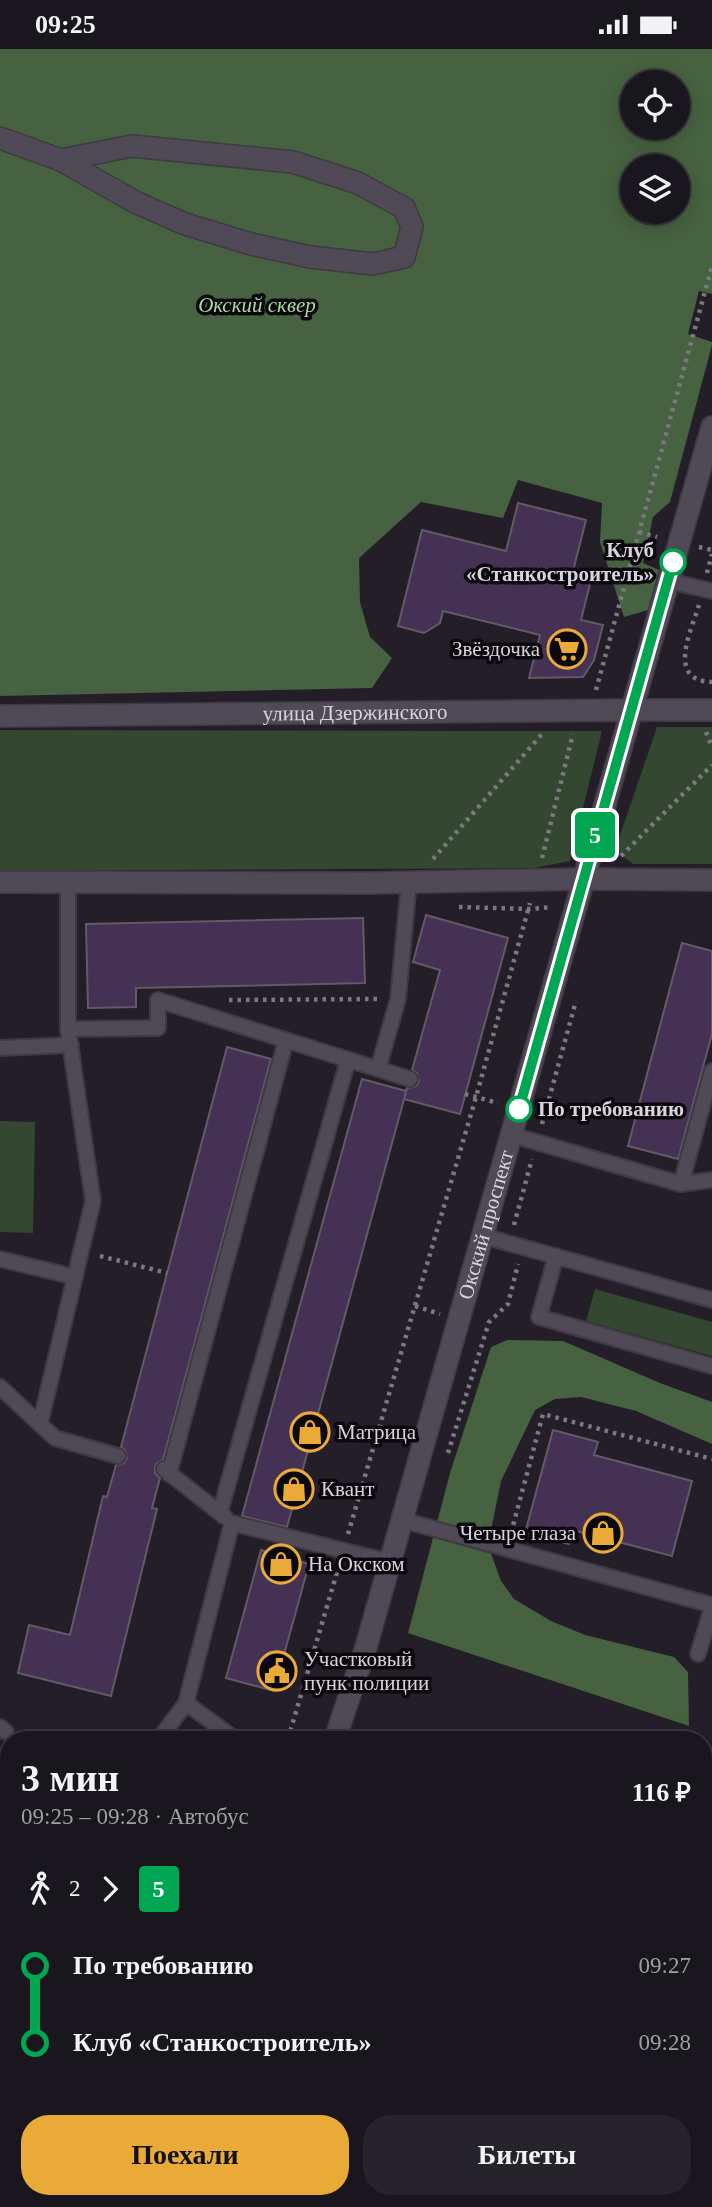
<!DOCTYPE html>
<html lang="ru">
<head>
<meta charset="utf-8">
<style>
  :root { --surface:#1a161e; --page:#27232b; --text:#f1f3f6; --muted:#9f9fa4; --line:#38353c; --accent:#eaaa38 }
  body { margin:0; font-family:Georgia,serif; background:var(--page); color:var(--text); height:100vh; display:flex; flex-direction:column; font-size:26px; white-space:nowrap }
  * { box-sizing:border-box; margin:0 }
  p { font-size:23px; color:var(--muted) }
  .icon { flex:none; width:38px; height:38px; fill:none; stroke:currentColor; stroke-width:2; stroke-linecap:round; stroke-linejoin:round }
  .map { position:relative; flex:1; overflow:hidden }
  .drawer { position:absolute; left:0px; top:1682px; width:712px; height:478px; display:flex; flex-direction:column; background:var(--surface); border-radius:28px 28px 0 0; box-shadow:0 4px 18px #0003,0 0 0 2px var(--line) }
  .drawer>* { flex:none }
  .badge { padding:0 14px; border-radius:5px; font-size:24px; line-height:46px }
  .fabs { position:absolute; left:620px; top:21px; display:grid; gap:14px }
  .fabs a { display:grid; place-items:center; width:70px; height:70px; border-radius:50%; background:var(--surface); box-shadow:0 4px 18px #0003,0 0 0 2px var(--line); font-size:35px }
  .map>.badge { position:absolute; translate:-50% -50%; box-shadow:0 0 0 4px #fff }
  .legs { display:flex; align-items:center; gap:10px; height:77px; padding:0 21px; font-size:23px }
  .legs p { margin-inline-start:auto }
  .summary { display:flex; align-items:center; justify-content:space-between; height:119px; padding:0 21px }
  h1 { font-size:38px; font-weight:700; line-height:52px }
  .primary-button { display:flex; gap:14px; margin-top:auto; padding:14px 21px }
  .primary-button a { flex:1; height:80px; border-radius:28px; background:var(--accent); color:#111; font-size:28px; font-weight:700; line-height:80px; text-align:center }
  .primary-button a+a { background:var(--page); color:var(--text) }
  ul { padding:0 21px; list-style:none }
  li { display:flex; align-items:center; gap:24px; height:77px; font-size:26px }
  li i { display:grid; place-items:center; width:10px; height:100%; margin:0 9px; background:currentColor }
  li i::after { content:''; width:18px; height:18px; margin:-9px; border:5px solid; border-radius:50%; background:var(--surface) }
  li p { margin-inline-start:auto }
  li:first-child i { background:linear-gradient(#0000 50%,currentColor 0) }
  li:last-child i { background:linear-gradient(currentColor 50%,#0000 0) }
  .status { display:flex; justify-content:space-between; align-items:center; height:49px; padding:0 35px; background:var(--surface); direction:ltr }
  .status svg { height:19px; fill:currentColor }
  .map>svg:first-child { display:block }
  .green { fill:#344730 }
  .forest { fill:#466240; fill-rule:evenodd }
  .building { fill:#443153; stroke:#615b67; stroke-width:2 }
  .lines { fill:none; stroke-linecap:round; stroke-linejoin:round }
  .service-casing { stroke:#3e3942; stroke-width:18 }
  .pedestrian-casing { stroke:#3e3942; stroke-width:24 }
  .minor-casing { stroke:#3e3942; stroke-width:24 }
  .tertiary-casing { stroke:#3e3942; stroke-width:24 }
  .secondary-casing { stroke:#3e3942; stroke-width:24 }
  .path { stroke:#7c7881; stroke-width:4.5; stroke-dasharray:3.5 5; stroke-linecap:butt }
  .service { stroke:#504a56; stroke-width:14 }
  .pedestrian { stroke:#504a56; stroke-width:21 }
  .minor { stroke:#504a56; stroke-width:21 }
  .tertiary { stroke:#504a56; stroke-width:21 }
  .secondary { stroke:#504a56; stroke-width:21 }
  .line-1-casing { stroke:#fff; stroke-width:16 }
  .line-1 { stroke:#00a651; stroke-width:10 }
  .stop-1-dot { fill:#fff; stroke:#00a651; stroke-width:3.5 }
  .labels { text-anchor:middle; stroke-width:7; stroke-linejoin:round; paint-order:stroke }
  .park-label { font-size:21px; font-style:italic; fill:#aad89f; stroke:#0b090d }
  .stop-label { font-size:21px; font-weight:bold; fill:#d8d4dc; stroke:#0b090d; text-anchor:end }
  .poi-label { font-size:21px; fill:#d8d4dc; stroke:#0b090d; text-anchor:start }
  .street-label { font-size:21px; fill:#d8d4dc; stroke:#0b090d }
</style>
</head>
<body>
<div class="status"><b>09:25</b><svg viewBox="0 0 49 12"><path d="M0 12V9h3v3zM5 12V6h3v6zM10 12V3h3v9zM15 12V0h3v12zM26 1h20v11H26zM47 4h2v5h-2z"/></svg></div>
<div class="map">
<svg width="712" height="2158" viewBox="0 0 712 2158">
  <rect width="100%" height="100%" fill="#231e28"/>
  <g class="green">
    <path d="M657 678H712V815H633L621 806 617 795Z"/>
    <path d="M0 681 545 682H602L570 812 534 819 0 822Z"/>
    <path d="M0 1072 35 1073 33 1184 0 1183Z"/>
    <path d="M595 1240 712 1273V1307L586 1272Z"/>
  </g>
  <g class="forest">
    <path d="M0 0H712V245L699 242 688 285 712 293V296L670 453 653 468 643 514 659 521 648 561 624 568 600 493 602 454 518 431 503 469 421 453 359 509 360 553 370 588 392 609 372 639 0 647ZM632 33H677V79H632ZM632 117H677V163H632Z"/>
    <path d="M507 1291 563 1292 660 1334 712 1353V1395L636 1362 581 1348 555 1350 535 1361 501 1432 488 1496 501 1532 514 1550 551 1572 585 1586 674 1608 688 1623 689 1677 408 1584 450 1424 491 1298Z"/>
  </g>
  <g class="building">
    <path d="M518 454 586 471 573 522 592 527 581 571 603 576 594 611 583 628 529 629 540 586 443 562 440 574 424 584 398 577 422 481 506 502Z"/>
    <path d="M426 866 508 889 460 1065 404 1050 406 1043 287 1478 242 1467 362 1030 406 1042 407 1039 416 1037 419 1032 417 1024 412 1021 440 921 413 913Z"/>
    <path d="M363 869 365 934 136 939V958L88 959 86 875Z"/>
    <path d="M682 894 712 902V985L678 1110 628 1097Z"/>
    <path d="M227 998 271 1010 163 1411 157 1414 155 1418V1424L160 1429 152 1459 157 1460 111 1647 18 1624 29 1576 70 1586 103 1447 107 1448 116 1416 124 1414 127 1409 125 1401 121 1398Z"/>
    <path d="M553 1381 598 1393 594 1406 692 1432 672 1507 573 1481 569 1495 525 1484Z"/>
    <path d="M261 1501 309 1515 274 1642 226 1629Z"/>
  </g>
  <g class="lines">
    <g class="service-casing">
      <g id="service">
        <path d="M668 532 712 542"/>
        <path d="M68 833V980L158 979V951L410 1030"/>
        <path d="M0 999 71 996"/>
        <path d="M378 1020 398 950 409 833"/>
        <path d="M512 1086 681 1135 712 1131"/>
        <path d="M681 1135 712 1022"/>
        <path d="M483 1187 712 1251"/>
        <path d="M556 1207 539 1268 712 1317"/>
        <path d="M0 1210 75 1228"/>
        <path d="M0 1338 55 1389 118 1407"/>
        <path d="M40 1375 93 1152 68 980"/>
        <path d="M164 1420 225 1468"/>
        <path d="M169 1425 286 991"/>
        <path d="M220 1463 348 1011"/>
        <path d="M402 1471 712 1556"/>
        <path d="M698 1605 712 1559"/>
        <path d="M186 1654 235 1690"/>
        <path d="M0 1678 6 1683"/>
        <path d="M159 1690 186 1654 232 1474 390 1513"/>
        <path d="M0 1891 9 1898"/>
        <path d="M0 2043 9 2032"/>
      </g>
    </g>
    <g class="pedestrian-casing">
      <path id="pedestrian" d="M0 89 61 111 135 153 185 175 251 195 310 208 373 215 404 208 412 178 404 159 358 134 293 113 132 97 61 111"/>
    </g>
    <g class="minor-casing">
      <g id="minor">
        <path d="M0 833 369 834 583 830"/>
        <path d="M704 1862 712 1864"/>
        <path d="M488 2158 498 2152 519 2158"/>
      </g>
    </g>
    <g class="tertiary-casing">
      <g id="tertiary">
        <path id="s1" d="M0 667 630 661"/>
        <path d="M325 2151 334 2158"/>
      </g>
    </g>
    <g class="secondary-casing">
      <g id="secondary">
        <path d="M630 661H712"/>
        <path d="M583 830 712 831"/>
        <path id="s2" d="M335 1690 366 1598 712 378"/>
        <path d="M139 2158 142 2151"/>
      </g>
    </g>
    <g class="path">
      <path d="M639 483 657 488"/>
      <path d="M699 498 712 501"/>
      <path d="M707 524 712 505"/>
      <path d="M699 556C691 582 666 632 712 633"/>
      <path d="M596 641 712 217"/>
      <path d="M706 683 712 698"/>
      <path d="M621 807 712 716"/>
      <path d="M542 809 573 685"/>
      <path d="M433 810 542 685"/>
      <path d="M459 858 529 860 552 858"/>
      <path d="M229 951 378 950"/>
      <path d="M465 1045 498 1054"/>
      <path d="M542 1075 576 952"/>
      <path d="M514 1176 532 1110"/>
      <path d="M100 1207 167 1224"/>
      <path d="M415 1257 440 1265"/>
      <path d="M448 1404 489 1273 508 1255 518 1215"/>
      <path d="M511 1484 543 1365 712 1410"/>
      <path d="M348 1485 476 1048 530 854"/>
      <path d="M288 1690 338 1520"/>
      <path d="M29 2151 38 2158"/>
      <path d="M9 2158 15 2151"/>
      <path d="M87 2158 91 2151"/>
      <path d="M194 2158 197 2151"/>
    </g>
    <use href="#service" class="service"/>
    <use href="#pedestrian" class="pedestrian"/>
    <use href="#minor" class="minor"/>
    <use href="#tertiary" class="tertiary"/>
    <use href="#secondary" class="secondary"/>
  </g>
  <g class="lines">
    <g class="line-1-casing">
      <path id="line-1" d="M519 1060 673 513"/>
    </g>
    <use href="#line-1" class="line-1"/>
  </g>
  <defs>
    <g id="supermarket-ring" transform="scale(2.0125)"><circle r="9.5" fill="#0b090d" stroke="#eaaa38" stroke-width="1.5"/><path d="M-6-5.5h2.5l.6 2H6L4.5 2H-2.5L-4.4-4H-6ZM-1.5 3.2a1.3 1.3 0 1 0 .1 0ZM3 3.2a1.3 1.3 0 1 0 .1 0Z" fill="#eaaa38"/></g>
    <g id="shop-ring" transform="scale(2.0125)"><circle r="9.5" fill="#0b090d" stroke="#eaaa38" stroke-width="1.5"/><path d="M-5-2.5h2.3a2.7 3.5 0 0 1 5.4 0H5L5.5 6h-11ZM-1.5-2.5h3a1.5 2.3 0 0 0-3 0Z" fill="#eaaa38"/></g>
    <g id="civic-ring" transform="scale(2.0125)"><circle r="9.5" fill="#0b090d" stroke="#eaaa38" stroke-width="1.5"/><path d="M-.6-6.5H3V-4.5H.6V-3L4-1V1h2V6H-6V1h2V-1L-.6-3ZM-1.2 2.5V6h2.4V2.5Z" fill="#eaaa38"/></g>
  </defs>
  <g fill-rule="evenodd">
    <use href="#supermarket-ring" x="567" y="600"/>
    <use href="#shop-ring" x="310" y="1383"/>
    <use href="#shop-ring" x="294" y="1440"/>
    <use href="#shop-ring" x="603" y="1484"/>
    <use href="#shop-ring" x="281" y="1515"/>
    <use href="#civic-ring" x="277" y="1622"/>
  </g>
  <g class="stop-1-dot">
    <circle cx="673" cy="513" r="12"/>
    <circle cx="519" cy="1060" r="12"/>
  </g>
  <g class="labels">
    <g class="park-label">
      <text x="257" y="263">Окский сквер</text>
    </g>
    <g class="stop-label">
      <text x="654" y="508">Клуб<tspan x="654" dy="24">«Станкостроитель»</tspan></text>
      <text x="538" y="1067" text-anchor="start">По требованию</text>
    </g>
    <g class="poi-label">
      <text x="540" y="607" text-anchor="end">Звёздочка</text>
      <text x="337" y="1390">Матрица</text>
      <text x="321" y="1447">Квант</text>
      <text x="576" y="1491" text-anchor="end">Четыре глаза</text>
      <text x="308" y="1522">На Окском</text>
      <text x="304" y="1617">Участковый<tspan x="304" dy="24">пунк полиции</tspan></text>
    </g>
    <g class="street-label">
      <text dy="7" stroke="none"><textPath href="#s1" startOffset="355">улица Дзержинского</textPath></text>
      <text dy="7" stroke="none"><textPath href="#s2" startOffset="536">Окский проспект</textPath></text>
    </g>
  </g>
</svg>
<div class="fabs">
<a><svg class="icon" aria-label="locate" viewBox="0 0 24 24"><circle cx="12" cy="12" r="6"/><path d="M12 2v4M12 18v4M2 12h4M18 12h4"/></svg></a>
<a><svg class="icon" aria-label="layers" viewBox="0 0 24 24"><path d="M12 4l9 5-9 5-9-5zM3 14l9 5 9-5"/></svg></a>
</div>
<b class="badge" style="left:595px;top:786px;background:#00a651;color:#fff">5</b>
<section class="drawer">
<div class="summary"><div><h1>3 мин</h1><p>09:25 – 09:28 · Автобус</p></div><b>116 ₽</b></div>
<div class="legs"><svg class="icon" aria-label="walk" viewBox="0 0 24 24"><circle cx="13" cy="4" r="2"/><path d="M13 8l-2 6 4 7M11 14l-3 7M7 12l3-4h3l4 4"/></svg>2<svg class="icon" aria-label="forward" viewBox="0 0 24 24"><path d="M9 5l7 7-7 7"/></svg><b class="badge" style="background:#00a651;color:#fff">5</b></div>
<ul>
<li><i style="color:#00a651"></i><b>По требованию</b><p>09:27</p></li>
<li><i style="color:#00a651"></i><b>Клуб «Станкостроитель»</b><p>09:28</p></li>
</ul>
<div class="primary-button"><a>Поехали</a><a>Билеты</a></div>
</section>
</div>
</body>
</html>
